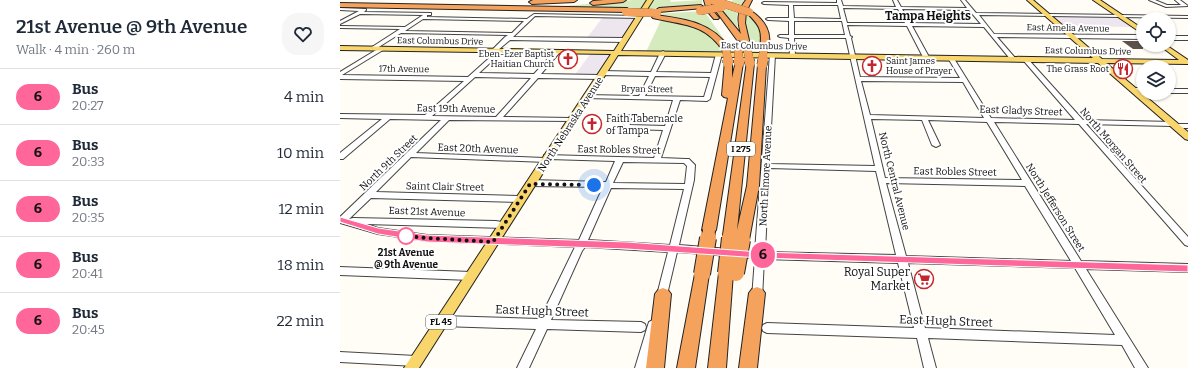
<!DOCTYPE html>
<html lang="en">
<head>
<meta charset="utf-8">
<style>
  :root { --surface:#fff; --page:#f6f6f7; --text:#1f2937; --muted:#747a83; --line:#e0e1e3 }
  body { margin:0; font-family:Bitter,serif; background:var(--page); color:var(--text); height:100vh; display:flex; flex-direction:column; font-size:15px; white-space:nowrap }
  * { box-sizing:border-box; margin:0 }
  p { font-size:13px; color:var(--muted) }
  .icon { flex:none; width:22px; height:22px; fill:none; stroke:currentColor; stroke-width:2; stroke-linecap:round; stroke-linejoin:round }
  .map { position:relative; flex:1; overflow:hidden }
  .drawer { display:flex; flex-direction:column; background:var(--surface); width:340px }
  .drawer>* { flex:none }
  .badge { padding:0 8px; border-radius:13px; font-size:14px; line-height:26px }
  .controls { position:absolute; left:796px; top:12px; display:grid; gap:8px }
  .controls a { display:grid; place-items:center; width:40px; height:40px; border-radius:50%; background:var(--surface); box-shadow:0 1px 3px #0004; font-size:20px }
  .you { position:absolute; width:20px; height:20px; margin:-10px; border:3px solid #fff; border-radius:50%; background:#1a73e8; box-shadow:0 0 0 6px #1a73e833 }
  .map>.badge { position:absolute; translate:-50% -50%; box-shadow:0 0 0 2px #fff }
  .round { display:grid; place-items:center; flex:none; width:42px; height:42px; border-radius:16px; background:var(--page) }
  .summary { display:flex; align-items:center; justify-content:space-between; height:68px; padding:0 16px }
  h1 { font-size:19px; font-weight:600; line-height:30px }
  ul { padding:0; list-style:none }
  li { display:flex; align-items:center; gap:12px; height:56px; padding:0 16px; border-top:1px solid var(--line) }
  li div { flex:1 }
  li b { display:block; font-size:15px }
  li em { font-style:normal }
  li .badge { min-width:44px; font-weight:700; text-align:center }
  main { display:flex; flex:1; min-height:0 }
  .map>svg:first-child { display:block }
  .industrial { fill:#eee6ef }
  .green { fill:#d5ebbd }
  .building { fill:#5a524d }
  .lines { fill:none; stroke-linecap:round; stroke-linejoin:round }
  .minor-casing { stroke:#444; stroke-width:2 }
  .major-casing { stroke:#222; stroke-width:2 }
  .highway-casing { stroke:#222; stroke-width:2 }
  .minor { fill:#fff; fill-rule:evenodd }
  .major { fill:#f9d66b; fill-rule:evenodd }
  .highway { fill:#f5a25d; fill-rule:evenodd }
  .highway-bridge-far3-casing { stroke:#222; stroke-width:8; stroke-linecap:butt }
  .highway-bridge-far2-casing { stroke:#222; stroke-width:11; stroke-linecap:butt }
  .highway-bridge-far1-casing { stroke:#222; stroke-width:14; stroke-linecap:butt }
  .highway-bridge-casing { stroke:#222; stroke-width:18; stroke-linecap:butt }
  .highway-bridge-far3 { stroke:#f5a25d; stroke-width:8 }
  .highway-bridge-far2 { stroke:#f5a25d; stroke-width:10 }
  .highway-bridge-far1 { stroke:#f5a25d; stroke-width:12 }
  .highway-bridge { stroke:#f5a25d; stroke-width:16 }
  .line { fill:#f69; stroke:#fff }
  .walk { stroke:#111; stroke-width:4; stroke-dasharray:0 7.2 }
  .stop-dot { fill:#fff; stroke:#f69; stroke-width:2 }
  .labels { text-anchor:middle; stroke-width:4; stroke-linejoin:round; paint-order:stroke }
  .far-street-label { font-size:9px; fill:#111; stroke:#fff }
  .far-poi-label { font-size:9px; fill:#111; stroke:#fff; text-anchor:end }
  .shield { fill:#fff; stroke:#585858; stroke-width:1 }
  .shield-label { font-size:9px; font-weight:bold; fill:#111 }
  .street-label { font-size:10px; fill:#111; stroke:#fff }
  .poi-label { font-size:10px; fill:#111; stroke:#fff; text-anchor:start }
  .stop-label { font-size:10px; font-weight:bold; fill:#111; stroke:#fff }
  .far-district-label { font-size:12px; font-weight:bold; fill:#111; stroke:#fff }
  .near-poi-label { font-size:12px; fill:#111; stroke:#fff; text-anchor:end }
  .near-street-label { font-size:12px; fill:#111; stroke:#fff }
</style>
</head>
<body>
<main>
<section class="drawer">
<div class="summary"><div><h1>21st Avenue @ 9th Avenue</h1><p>Walk · 4 min · 260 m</p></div><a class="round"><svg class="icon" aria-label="heart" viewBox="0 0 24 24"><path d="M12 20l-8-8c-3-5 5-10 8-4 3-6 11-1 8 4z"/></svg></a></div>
<ul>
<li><span class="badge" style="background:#f69;color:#111">6</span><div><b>Bus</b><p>20:27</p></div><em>4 min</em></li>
<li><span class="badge" style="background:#f69;color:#111">6</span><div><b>Bus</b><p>20:33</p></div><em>10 min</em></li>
<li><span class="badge" style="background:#f69;color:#111">6</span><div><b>Bus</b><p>20:35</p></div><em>12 min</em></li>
<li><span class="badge" style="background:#f69;color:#111">6</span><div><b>Bus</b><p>20:41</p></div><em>18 min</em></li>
<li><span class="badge" style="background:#f69;color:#111">6</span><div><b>Bus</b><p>20:45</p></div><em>22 min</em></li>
</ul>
</section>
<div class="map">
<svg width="848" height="368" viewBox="0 0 848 368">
  <rect width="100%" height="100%" fill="#fffdf5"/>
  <g class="industrial">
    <path d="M708 15 781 17 795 27 720 26Z"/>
    <path d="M263 17 295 18 281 39H246Z"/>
    <path d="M251 53H271L256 76H234Z"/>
  </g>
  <g class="green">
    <path d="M293 0H307L301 9 213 7Z"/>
    <path d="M312 0H331L330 2 362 0V5L307 9Z"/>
    <path d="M394 0H404C397 10 395 17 398 28L382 11 379 5Z"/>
    <path d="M364 11 386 42 366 28 315 16 316 14Z"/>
    <path d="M406 13 421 28V48H412L404 22 403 16Z"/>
    <path d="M322 18C341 22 379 30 383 53L306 52Z"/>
  </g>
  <path class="building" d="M782 41H803V49H793Z"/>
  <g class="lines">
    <g class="minor-casing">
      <g id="minor">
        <path d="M497 0H501L503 6 556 7 553 0H557L561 7 627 8 621 0H625L636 13 848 16V18L639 15 654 34 803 35V39L657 37 676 59 673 61 671 60 644 27 572 26 589 57 586 59 583 57 567 26 507 25 510 36 512 37 511 38 520 77 620 78 608 58 613 57 651 118 735 120 683 60 682 59 685 57 687 58 743 120 833 122 836 124H848V128H835L832 126 746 124 848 237V246L845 245 739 124 654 122 741 261 848 264V272L746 269 808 368H795L782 345 588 338 596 368H584L577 338 427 333 423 331 422 328 423 325 427 323 574 328 558 263 424 259 422 298 421 301 417 302 413 301 412 298 415 258 337 252 326 299 325 302 321 303 317 302 316 299 328 252 245 247 242 251 211 320 301 322 305 324 306 327 305 330 301 332 207 329 189 368H177L196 329 102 326 98 324 97 321 98 318 102 316 200 319 235 247 87 241 38 234 0 223V217L101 120 50 119 3 159H0V153L42 119 0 118V114L85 115 124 81 0 79V72L41 47 43 48V50L2 75 128 77 156 52 151 51 165 37 168 35 61 33 34 50 31 48 32 47 60 29 0 28V26L65 27 83 15 20 14 0 24V21L19 11 0 10V8L26 9V10L24 12 91 13V15H87V17L187 19 194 14 299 16 301 17 299 18 195 16 173 37 284 38 287 40 284 42 170 40 158 50H162V52L139 73 194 74 216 50H220V52L201 74 260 75 263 77 260 79 198 78 163 117 231 118 234 120 233 121 109 120 76 153 204 158V155H207L314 158 323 130 288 129 286 128 283 123 287 116 289 115 292 117 289 123 290 125 325 126 333 100 245 98V96L247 95 299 96 309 76 262 75 259 73 262 71 311 72 320 53 323 51 326 53 316 72 371 73 376 54 381 53 382 54 370 99 367 101 340 100 321 158 346 159H349L355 165 354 180 339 245 415 251 430 54 435 55 429 164 535 166 506 38H454L455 55 450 56 449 38 440 37 438 36 440 35H449V21L428 20 426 19 428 18H449V5L424 4 422 3 424 2 497 3ZM453 5H498L501 19 454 18ZM503 8 558 9 565 23H507ZM562 9 629 10 641 24 570 23ZM83 19 184 21 172 33 65 31ZM454 21H502L505 35H454ZM315 76 370 77 364 97 305 96ZM135 77 191 78 156 117 92 116ZM521 81 623 82 644 118 530 115ZM531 119 582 120 592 145 596 147 600 145 588 120 647 122 682 180 545 178ZM71 157 206 162H209V159L275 161 266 182 190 180 186 183 190 186 263 187 239 240 87 235 38 228 26 224 164 228 167 227 168 225 167 223 156 221 13 218 9 219 31 198 181 202 185 199 181 196 36 192ZM283 162 344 163 347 166 345 184 273 183ZM429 168 536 171 556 255 425 252ZM546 183 685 186 731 261 566 256ZM271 188 344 189 330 245 248 240ZM568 263 735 268 775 335 585 328Z"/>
        <path d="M809 0H815L827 5H841L835 0H840L848 6 826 7Z"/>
        <rect x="829" y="36" width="19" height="4"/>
        <path d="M794 88H803V92L792 91 791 90Z"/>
        <rect x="829" y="89" width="19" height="4"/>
        <path d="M0 267 131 272 134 273 136 276 134 279 131 280 0 275Z"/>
        <path d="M313 320 317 322 318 325 307 368H295L308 325 309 322Z"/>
        <path d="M0 352 76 356 80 357 82 361 80 365 76 366 0 362Z"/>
      </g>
    </g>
    <g class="major-casing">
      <g id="major">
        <path d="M307 0H313L281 51 753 58 687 0H693L762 59 839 60 819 45H826L848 60V64L766 63 848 132V140L845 139 758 63 278 55 79 368H64L271 54 0 50V46L274 51Z"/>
        <path d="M753 0H760L803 29V34Z"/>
      </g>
    </g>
    <g class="highway-casing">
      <g id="highway">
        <path d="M237 0 234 2 192 4 189 2 193 0Z"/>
        <path d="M264 0H286L283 2 253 5 250 3 253 1Z"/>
        <path d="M364 0H370L373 11 379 18 378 19H374L367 11Z"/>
        <path d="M372 0H378L382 11 401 34C397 21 397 11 406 0H412L406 12 411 11C424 19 434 34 427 50H421L420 48C423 29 419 25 406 12L405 23 411 49 410 51H404L401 41 397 40 376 11Z"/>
        <path d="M0 3 287 8 290 10 287 12 0 7Z"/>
        <path d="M361 5 364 7 363 8 319 12 316 10 319 8Z"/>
        <path d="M315 15C345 19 372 22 390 49L389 51H383C365 23 342 25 313 18L312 17Z"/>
        <path d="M385 61H388L392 63V78L396 61H399L403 63 376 230 374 233 369 235 364 233 362 230 388 98 384 97 382 95Z"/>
        <path d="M407 61H410L414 63 397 230 407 186 418 65 422 62 426 65 419 186 409 240 407 244 402 245 397 244 395 240 396 237 390 240 385 238 383 235Z"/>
        <path d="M386 267 391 269 393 273 386 368H368L379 273 381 269Z"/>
        <path d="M362 268 367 270 369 274 355 368H337L355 274 357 270Z"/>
        <path d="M417 287 422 289 425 293 417 368H399L409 293 412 289Z"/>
        <path d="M323 288 328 290 331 294 324 368H306L315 294 318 290Z"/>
      </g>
    </g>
    <use href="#minor" class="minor"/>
    <use href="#major" class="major"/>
    <use href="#highway" class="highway"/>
    <g class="highway-bridge-far3-casing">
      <g id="highway-bridge-far3">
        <path d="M372 0 409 12"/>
        <path d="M360 11 382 7"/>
        <path d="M286 12 317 13"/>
        <path d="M386 49 388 61"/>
        <path d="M398 49 399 61"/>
        <path d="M407 49 410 61"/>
        <path d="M422 61 424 48"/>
      </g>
    </g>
    <g class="highway-bridge-far2-casing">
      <g id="highway-bridge-far2">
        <path d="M388 60V63"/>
        <path d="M399 60V63"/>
        <path d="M409 60 410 63"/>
        <path d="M422 65 423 60"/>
      </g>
    </g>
    <g class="highway-bridge-far1-casing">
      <g id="highway-bridge-far1">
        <path d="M368 239 369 230"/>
        <path d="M390 239V235"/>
      </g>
    </g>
    <g class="highway-bridge-casing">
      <g id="highway-bridge">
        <path d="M386 273 390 238"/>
        <path d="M396 273 402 240"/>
        <path d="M362 274 368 238"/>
      </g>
    </g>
    <use href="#highway-bridge-far3" class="highway-bridge-far3"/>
    <use href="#highway-bridge-far2" class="highway-bridge-far2"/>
    <use href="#highway-bridge-far1" class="highway-bridge-far1"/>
    <use href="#highway-bridge" class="highway-bridge"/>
  </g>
  <path class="line" d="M0 217 38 228 87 235 287 242 420 252 848 265V272L420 258 287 249 87 242 38 234 0 222Z"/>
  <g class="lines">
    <path class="walk" d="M66 236H64L87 238 153 242 190 184 254 185"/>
  </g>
  <defs>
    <g id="church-ring" transform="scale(1)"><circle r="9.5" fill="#fff" stroke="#c4262e" stroke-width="1.5"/><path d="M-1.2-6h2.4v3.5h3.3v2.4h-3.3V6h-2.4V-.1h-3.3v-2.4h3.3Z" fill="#c4262e"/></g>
    <g id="restaurant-ring" transform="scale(1)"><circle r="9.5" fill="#fff" stroke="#c4262e" stroke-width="1.5"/><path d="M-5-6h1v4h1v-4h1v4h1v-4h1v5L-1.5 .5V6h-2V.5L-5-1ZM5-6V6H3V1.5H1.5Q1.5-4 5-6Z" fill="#c4262e"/></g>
    <g id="supermarket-ring" transform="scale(1)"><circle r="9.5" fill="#fff" stroke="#c4262e" stroke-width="1.5"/><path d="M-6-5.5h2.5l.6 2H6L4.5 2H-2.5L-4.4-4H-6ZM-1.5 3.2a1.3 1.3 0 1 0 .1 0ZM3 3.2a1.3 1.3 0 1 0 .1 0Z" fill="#c4262e"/></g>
  </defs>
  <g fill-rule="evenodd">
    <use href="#church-ring" x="228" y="59"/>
    <use href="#church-ring" x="532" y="66"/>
    <use href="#restaurant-ring" x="783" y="69"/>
    <use href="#church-ring" x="252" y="124"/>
    <use href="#supermarket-ring" x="584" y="279"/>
  </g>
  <circle class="stop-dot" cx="66" cy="236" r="8"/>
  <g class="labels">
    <g class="far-street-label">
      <text transform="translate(728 28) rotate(1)" y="3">East Amelia Avenue</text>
      <text transform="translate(100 41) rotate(1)" y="3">East Columbus Drive</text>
      <text transform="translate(424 46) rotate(1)" y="3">East Columbus Drive</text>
      <text transform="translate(748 51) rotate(1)" y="3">East Columbus Drive</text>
      <text transform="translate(64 69) rotate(1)" y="3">17th Avenue</text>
      <text transform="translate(307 89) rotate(1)" y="3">Bryan Street</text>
    </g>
    <g class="far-poi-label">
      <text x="214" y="57">Eben-Ezer Baptist<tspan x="214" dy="10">Haitian Church</tspan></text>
      <text x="546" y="64" text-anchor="start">Saint James<tspan x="546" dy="10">House of Prayer</tspan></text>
      <text x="769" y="72">The Grass Root</text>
    </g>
    <g class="shield">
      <rect x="387" y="142" width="28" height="14" rx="3"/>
      <rect x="86" y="315" width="30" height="14" rx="3"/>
    </g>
    <g class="shield-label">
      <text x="401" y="152">I 275</text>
      <text x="101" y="325">FL 45</text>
    </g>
    <g class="street-label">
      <text transform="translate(116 108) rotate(1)" y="4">East 19th Avenue</text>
      <text transform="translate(681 110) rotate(2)" y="4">East Gladys Street</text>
      <text transform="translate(230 124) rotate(-57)" y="4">North Nebraska Avenue</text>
      <text transform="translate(774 145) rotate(49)" y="4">North Morgan Street</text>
      <text transform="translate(138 148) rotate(2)" y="4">East 20th Avenue</text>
      <text transform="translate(279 149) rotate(1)" y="4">East Robles Street</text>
      <text transform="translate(48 162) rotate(-44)" y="4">North 9th Street</text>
      <text transform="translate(615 171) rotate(1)" y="4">East Robles Street</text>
      <text transform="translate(425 176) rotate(-87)" y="4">North Elmore Avenue</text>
      <text transform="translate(555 181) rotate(76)" y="4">North Central Avenue</text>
      <text transform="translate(105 186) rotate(1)" y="4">Saint Clair Street</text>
      <text transform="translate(716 207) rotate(58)" y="4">North Jefferson Street</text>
      <text transform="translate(87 211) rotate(2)" y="4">East 21st Avenue</text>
    </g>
    <g class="poi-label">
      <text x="266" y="122">Faith Tabernacle<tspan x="266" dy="12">of Tampa</tspan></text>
    </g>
    <g class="stop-label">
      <text x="66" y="256">21st Avenue<tspan x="66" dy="12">@ 9th Avenue</tspan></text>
    </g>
    <g class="far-district-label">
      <text x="588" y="20">Tampa Heights</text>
    </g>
    <g class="near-poi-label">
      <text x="570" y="276">Royal Super<tspan x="570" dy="14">Market</tspan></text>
    </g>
    <g class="near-street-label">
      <text transform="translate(202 311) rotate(2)" y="4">East Hugh Street</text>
      <text transform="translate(606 321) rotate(2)" y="4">East Hugh Street</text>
    </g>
  </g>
</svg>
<div class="controls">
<a><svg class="icon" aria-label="locate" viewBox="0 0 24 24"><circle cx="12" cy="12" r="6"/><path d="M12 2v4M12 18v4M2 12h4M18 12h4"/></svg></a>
<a><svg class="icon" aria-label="layers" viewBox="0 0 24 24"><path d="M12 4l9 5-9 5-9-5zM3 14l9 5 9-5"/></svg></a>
</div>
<div class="you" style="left:254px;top:185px"></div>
<b class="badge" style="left:423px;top:255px;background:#f69;color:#111">6</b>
</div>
</main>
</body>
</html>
